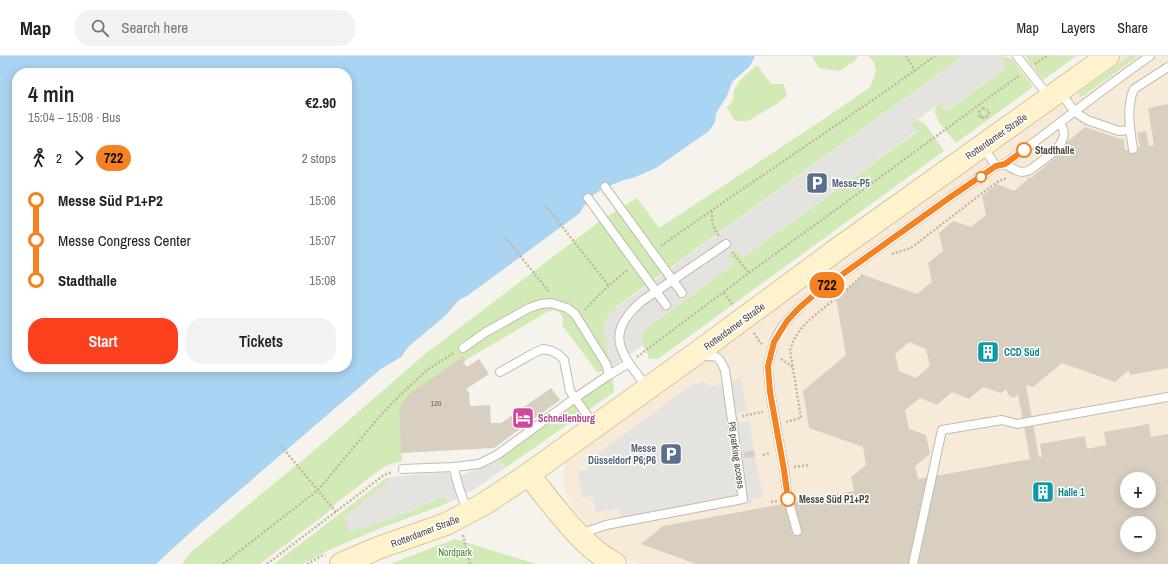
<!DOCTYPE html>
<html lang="en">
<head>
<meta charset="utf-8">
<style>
  :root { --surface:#fff; --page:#f2f2f2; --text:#222; --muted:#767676; --line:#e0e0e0; --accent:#fc3f1d }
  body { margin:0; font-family:"Archivo Narrow",sans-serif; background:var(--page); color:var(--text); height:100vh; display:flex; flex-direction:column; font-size:15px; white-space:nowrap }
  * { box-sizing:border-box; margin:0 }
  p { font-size:13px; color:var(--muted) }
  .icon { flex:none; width:22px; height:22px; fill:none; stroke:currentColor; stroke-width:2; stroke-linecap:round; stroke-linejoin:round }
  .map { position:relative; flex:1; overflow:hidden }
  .side { position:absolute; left:12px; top:12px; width:340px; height:304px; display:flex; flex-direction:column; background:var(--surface); border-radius:16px; box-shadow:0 2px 10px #0003 }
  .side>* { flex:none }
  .badge { padding:0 8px; border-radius:13px; font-size:14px; line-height:26px }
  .fabs { position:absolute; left:1120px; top:416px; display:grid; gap:8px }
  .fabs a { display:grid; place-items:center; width:36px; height:36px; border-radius:50%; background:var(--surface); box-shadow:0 2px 10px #0003; font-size:20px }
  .map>.badge { position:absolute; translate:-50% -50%; box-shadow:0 0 0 2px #fff }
  .legs { display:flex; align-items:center; gap:6px; height:44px; padding:0 16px; font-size:13px }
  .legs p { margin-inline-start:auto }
  .summary { display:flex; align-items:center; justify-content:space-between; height:68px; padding:0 16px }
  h1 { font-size:22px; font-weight:600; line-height:30px }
  .cta { display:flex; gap:8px; margin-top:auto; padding:8px 16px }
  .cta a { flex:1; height:46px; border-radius:16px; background:var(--accent); color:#fff; font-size:16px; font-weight:600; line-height:46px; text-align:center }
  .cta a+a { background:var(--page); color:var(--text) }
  ul { padding:0 16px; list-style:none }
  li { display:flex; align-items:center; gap:14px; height:40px; font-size:15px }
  li i { display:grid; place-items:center; width:6px; height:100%; margin:0 5px; background:currentColor }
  li i::after { content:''; width:10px; height:10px; margin:-5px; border:3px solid; border-radius:50%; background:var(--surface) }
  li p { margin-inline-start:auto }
  li:first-child i { background:linear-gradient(#0000 50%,currentColor 0) }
  li:last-child i { background:linear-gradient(currentColor 50%,#0000 0) }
  header { display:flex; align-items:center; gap:24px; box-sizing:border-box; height:56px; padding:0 20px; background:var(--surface); border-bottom:1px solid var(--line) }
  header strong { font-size:19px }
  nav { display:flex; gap:22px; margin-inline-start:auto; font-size:14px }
  .search { width:280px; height:36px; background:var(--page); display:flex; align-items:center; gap:10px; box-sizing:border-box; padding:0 14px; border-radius:16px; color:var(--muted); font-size:15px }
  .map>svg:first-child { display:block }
  .commercial { fill:#f7ead8; fill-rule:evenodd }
  .green { fill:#d2eab5 }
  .parking { fill:#e5e3e0 }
  .water { fill:#a9d4f2; fill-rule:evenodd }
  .building { fill:#d8cfc1; fill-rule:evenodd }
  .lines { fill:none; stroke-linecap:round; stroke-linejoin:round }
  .lane-casing { stroke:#c2bbae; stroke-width:10 }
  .secondary-casing { stroke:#d6c79b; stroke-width:24 }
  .path { stroke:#c4b79f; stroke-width:2.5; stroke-dasharray:2 2; stroke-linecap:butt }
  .lane { stroke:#fff; stroke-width:8 }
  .secondary { stroke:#fff3cd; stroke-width:22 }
  .path-bridge { stroke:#c4b79f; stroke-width:2.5; stroke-dasharray:2 2; stroke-linecap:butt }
  .line-1-casing { stroke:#fff; stroke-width:9 }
  .line-1 { stroke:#f58220; stroke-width:6 }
  .stop-1-dot { fill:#fff; stroke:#f58220; stroke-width:2 }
  .labels { text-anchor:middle; stroke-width:3; stroke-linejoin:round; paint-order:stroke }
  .number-label { font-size:8px; fill:#6e675b }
  .street-label { font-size:10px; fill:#4b4439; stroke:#fff }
  .stop-label { font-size:10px; font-weight:bold; fill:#4b4439; stroke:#fff; text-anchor:start }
  .service-label { font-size:10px; font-weight:bold; fill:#4e5e75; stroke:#fff; text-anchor:start }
  .culture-label { font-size:10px; font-weight:bold; fill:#0d838f; stroke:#fff; text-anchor:start }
  .hotel-label { font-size:10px; font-weight:bold; fill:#b23c85; stroke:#fff; text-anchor:start }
  .park-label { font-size:10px; fill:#4a7f2a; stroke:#fff }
</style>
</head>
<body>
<header>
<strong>Map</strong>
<div class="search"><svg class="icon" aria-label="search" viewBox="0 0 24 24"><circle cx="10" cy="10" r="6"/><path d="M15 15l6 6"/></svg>Search here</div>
<nav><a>Map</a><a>Layers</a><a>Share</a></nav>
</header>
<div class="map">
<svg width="1168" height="508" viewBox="0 0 1168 508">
  <rect width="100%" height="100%" fill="#f6f3ec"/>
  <path class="commercial" d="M1119 0H1168V508H636L624 502 605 488 587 470 570 448 563 430 564 413 571 391ZM1127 423H1149V445H1127ZM1127 467H1149V489H1127Z"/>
  <g class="green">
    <path d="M812 0H858L855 5 839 15 819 12Z"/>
    <path d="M868 0H963L616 251 610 312 598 317 562 269C565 262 561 257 555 254L549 255 466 304 462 299 461 302 409 338 399 357 402 405 388 409 374 418 334 449 328 456 260 508H182L191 496 310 398 425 298 600 165 637 142 659 172 827 61 870 31 876 15 874 6Z"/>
    <path d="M1025 0H1076L1043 24Z"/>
    <path d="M1129 0H1138L1081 41 1078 37Z"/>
    <path d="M1004 1H1007L1013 4 1033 31 956 87C951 81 934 62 935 55 935 51 938 49 940 47L946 55 1006 12 1001 3Z"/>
    <path d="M757 9 771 28H784L787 40 775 49 748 65H735L727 52 733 44 734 34 740 24Z"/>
    <path d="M917 64 923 66 926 69 944 95 658 303H649C647 290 636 288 644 274L734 208 728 199 737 194 742 202 917 76 911 68Z"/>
    <path d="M612 321 613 322 614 336 505 412 499 403Z"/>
    <path d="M392 421 386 425 387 427 350 476 396 461 446 440 448 447 376 474 331 493 302 508H274L381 426 387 422Z"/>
    <path d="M455 483 536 508H390Z"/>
  </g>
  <g class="parking">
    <path d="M963 0H1005L1001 3 1006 12 945 55 940 47 912 68 917 75 742 202 737 194 729 199 734 208 644 274 641 280 642 290 610 312 603 272 606 262 612 255Z"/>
    <path d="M741 322 747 355 737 357 738 361 739 366 749 365 754 394 744 396 745 402 755 401 763 441 752 443 753 447 623 470 619 452 596 456 593 440 582 442 578 415 588 413 587 405 693 328 706 326 707 331 718 329V328Z"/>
    <path d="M500 404 505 412 475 433 448 447 446 440 396 461 350 476 343 461 387 427 386 425 392 421 447 416 455 422Z"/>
  </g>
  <path class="water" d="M0 0H755L750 10 732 26 727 40 716 57 715 66 709 75 656 112 633 122 624 124 609 130 605 131 585 145 586 148 583 151 580 157 467 240 459 244 445 260 408 291 401 301 381 313 192 475 156 508H0ZM17 17H347V311H17Z"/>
  <g class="building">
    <path d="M1168 48V312L1130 319 1129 314 1115 326 1062 307 1033 331 1026 329 1039 401H1042L1040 388 1085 380 1087 393 1106 389 1104 376 1149 368 1151 381 1168 378V508H696L641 488 663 470 854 435 851 421 866 409 863 391 809 372 803 335 846 299 836 243 864 219 917 238 932 226 928 207 943 195 939 177 953 165 971 171 986 159 982 140 997 128 1014 135 1028 123V121L1031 122 1055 102 1054 97 1085 71 1124 84 1125 94 1140 91 1137 77 1146 75 1149 90 1154 89 1148 52ZM909 286 926 293 930 310 916 322 899 315 895 298ZM983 331 1001 337 1006 333 1009 340 1014 342 1018 338 1030 403 918 423 915 410 930 398 926 379 909 373 905 354 920 342 937 349 952 336 969 343ZM1127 423H1149V445H1127ZM1127 467H1149V489H1127Z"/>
    <path d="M462 299 466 304 463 306 467 311 479 303 489 318 466 333 469 337 470 350 490 349 491 367H501L551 332 560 344 494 392 401 397 399 352 409 338 461 302 460 301Z"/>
    <path d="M754 394 755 401 745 402 744 396Z"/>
  </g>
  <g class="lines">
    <g class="lane-casing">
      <g id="lane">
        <path d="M1017 0 1050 42"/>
        <path d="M1060 36 1075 56 1087 64 1119 75 1130 74"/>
        <path d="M983 91 996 110"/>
        <path d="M1133 93C1130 75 1126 50 1134 33L1168 11"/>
        <path d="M1005 108C1013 113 1021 119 1030 114 1041 105 1069 90 1063 73 1063 71 1061 70 1059 68"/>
        <path d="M605 131 682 237"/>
        <path d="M588 142 666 249"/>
        <path d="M463 292 486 276 529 252 541 248 551 247 567 252 575 258 606 308 609 319"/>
        <path d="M500 316 534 297 543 293 552 295 559 299 564 304 570 335 594 369"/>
        <path d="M647 331C622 298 602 279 642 245L726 188"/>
        <path d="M454 411C456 427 462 441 468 456"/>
        <path d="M403 413 454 411 479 408 497 399 575 342 609 319 629 307"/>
        <path d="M797 475 788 443 784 413 770 336 768 310 774 286 780 274 787 265 799 252 815 238 949 142 996 110 1005 108C1054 72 1101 34 1150 0"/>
        <path d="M580 478 606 469 743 443 725 314C718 298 717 300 700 300"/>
        <path d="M913 508 942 374 1002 364 1017 368 1168 341"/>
      </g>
    </g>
    <g class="secondary-casing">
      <g id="secondary">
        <path d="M529 418C537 430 546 441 556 453 574 475 589 493 615 508"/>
        <path d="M341 508 378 492 446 468 484 448 529 418 694 299 839 192 1108 0"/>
      </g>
    </g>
    <g class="path">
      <path d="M906 0 915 15"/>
      <path d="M1035 8 1047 0"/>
      <path d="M979 60 985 62 989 59V55L983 52"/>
      <path d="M545 149 609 230"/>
      <path d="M712 155C711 164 713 172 719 180"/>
      <path d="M505 181 550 237"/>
      <path d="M661 190C752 125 845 65 935 0"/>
      <path d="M732 196 749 217"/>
      <path d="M892 198 911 192 989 132 999 125 1007 122"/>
      <path d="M724 237 733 249"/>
      <path d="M585 254C598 239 612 226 628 214"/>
      <path d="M754 277 759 285 763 289"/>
      <path d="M637 301 749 217 1020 19"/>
      <path d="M781 303 793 311"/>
      <path d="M742 360 763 356"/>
      <path d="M786 366 801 362 790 294C798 270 812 262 830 247 842 238 853 228 864 218"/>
      <path d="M281 390 336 456"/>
      <path d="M763 399 770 397"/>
      <path d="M794 411 810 409"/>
      <path d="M771 446 779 445"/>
      <path d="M463 479 470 508"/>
      <path d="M223 508 318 434 380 360 401 338 427 314 454 297"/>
      <path d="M267 508 384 419 392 416"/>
      <path d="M307 508 325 498"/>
    </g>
    <use href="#lane" class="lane"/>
    <use href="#secondary" class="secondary"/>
    <path class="path-bridge" d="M983 52 979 56 980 61 985 63"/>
  </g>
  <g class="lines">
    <g class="line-1-casing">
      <path id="line-1" d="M788 443 784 414 770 336 768 310 774 286 787 265 799 252 815 238 949 142 996 110 1005 108 1024 94"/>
    </g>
    <use href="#line-1" class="line-1"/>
  </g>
  <defs>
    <g id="parking-square" transform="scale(1.15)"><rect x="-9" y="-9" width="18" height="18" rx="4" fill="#5c6f8a" stroke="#fff"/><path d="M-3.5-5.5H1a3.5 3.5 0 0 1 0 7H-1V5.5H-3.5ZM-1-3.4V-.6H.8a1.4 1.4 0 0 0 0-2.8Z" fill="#fff"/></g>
    <g id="building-square" transform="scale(1.15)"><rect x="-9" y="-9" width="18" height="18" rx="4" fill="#0f9aa8" stroke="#fff"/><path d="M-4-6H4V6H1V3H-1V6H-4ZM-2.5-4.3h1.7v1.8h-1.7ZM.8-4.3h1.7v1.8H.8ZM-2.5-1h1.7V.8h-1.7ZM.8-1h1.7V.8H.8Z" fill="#fff"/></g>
    <g id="hotel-square" transform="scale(1.15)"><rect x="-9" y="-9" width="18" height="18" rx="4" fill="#d1479c" stroke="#fff"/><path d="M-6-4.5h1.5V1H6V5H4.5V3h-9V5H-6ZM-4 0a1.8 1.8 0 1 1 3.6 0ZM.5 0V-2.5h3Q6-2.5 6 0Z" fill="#fff"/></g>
  </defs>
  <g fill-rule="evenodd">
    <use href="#parking-square" x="817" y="127"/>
    <use href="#building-square" x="988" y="296"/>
    <use href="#hotel-square" x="523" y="362"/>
    <use href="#parking-square" x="671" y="398"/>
    <use href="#building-square" x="1043" y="436"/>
  </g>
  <g class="stop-1-dot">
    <circle cx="1024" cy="94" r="7"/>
    <circle cx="981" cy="121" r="5"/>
    <circle cx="788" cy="443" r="7"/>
  </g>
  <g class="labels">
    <g class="number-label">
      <text x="436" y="350">120</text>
    </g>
    <g class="street-label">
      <text transform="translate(996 80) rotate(-35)" y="4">Rotterdamer Straße</text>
      <text transform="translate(734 270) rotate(-36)" y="4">Rotterdamer Straße</text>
      <text transform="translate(737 399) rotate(82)" y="4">P6 parking access</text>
      <text transform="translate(425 475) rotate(-21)" y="4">Rotterdamer Straße</text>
    </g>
    <g class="stop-label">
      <text x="1035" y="98">Stadthalle</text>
      <text x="799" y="447">Messe Süd P1+P2</text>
    </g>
    <g class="service-label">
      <text x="832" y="131">Messe-P5</text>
      <text x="656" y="396" text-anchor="end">Messe<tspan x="656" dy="12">Düsseldorf P6;P6</tspan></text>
    </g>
    <g class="culture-label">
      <text x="1004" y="300">CCD Süd</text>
      <text x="1058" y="440">Halle 1</text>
    </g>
    <g class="hotel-label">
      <text x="538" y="366">Schnellenburg</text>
    </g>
    <g class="park-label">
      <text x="455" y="500">Nordpark</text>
    </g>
  </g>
</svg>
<div class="fabs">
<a>+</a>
<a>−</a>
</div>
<b class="badge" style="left:827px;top:229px;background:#f58220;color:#111">722</b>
<section class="side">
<div class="summary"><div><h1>4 min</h1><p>15:04 – 15:08 · Bus</p></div><b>€2.90</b></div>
<div class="legs"><svg class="icon" aria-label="walk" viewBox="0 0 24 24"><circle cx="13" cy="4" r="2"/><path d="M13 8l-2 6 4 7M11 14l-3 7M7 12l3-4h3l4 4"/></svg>2<svg class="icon" aria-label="forward" viewBox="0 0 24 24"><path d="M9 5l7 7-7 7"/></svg><b class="badge" style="background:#f58220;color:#111">722</b><p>2 stops</p></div>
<ul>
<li><i style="color:#f58220"></i><b>Messe Süd P1+P2</b><p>15:06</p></li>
<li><i style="color:#f58220"></i><span>Messe Congress Center</span><p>15:07</p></li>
<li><i style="color:#f58220"></i><b>Stadthalle</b><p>15:08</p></li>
</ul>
<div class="cta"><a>Start</a><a>Tickets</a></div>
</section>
</div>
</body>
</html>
